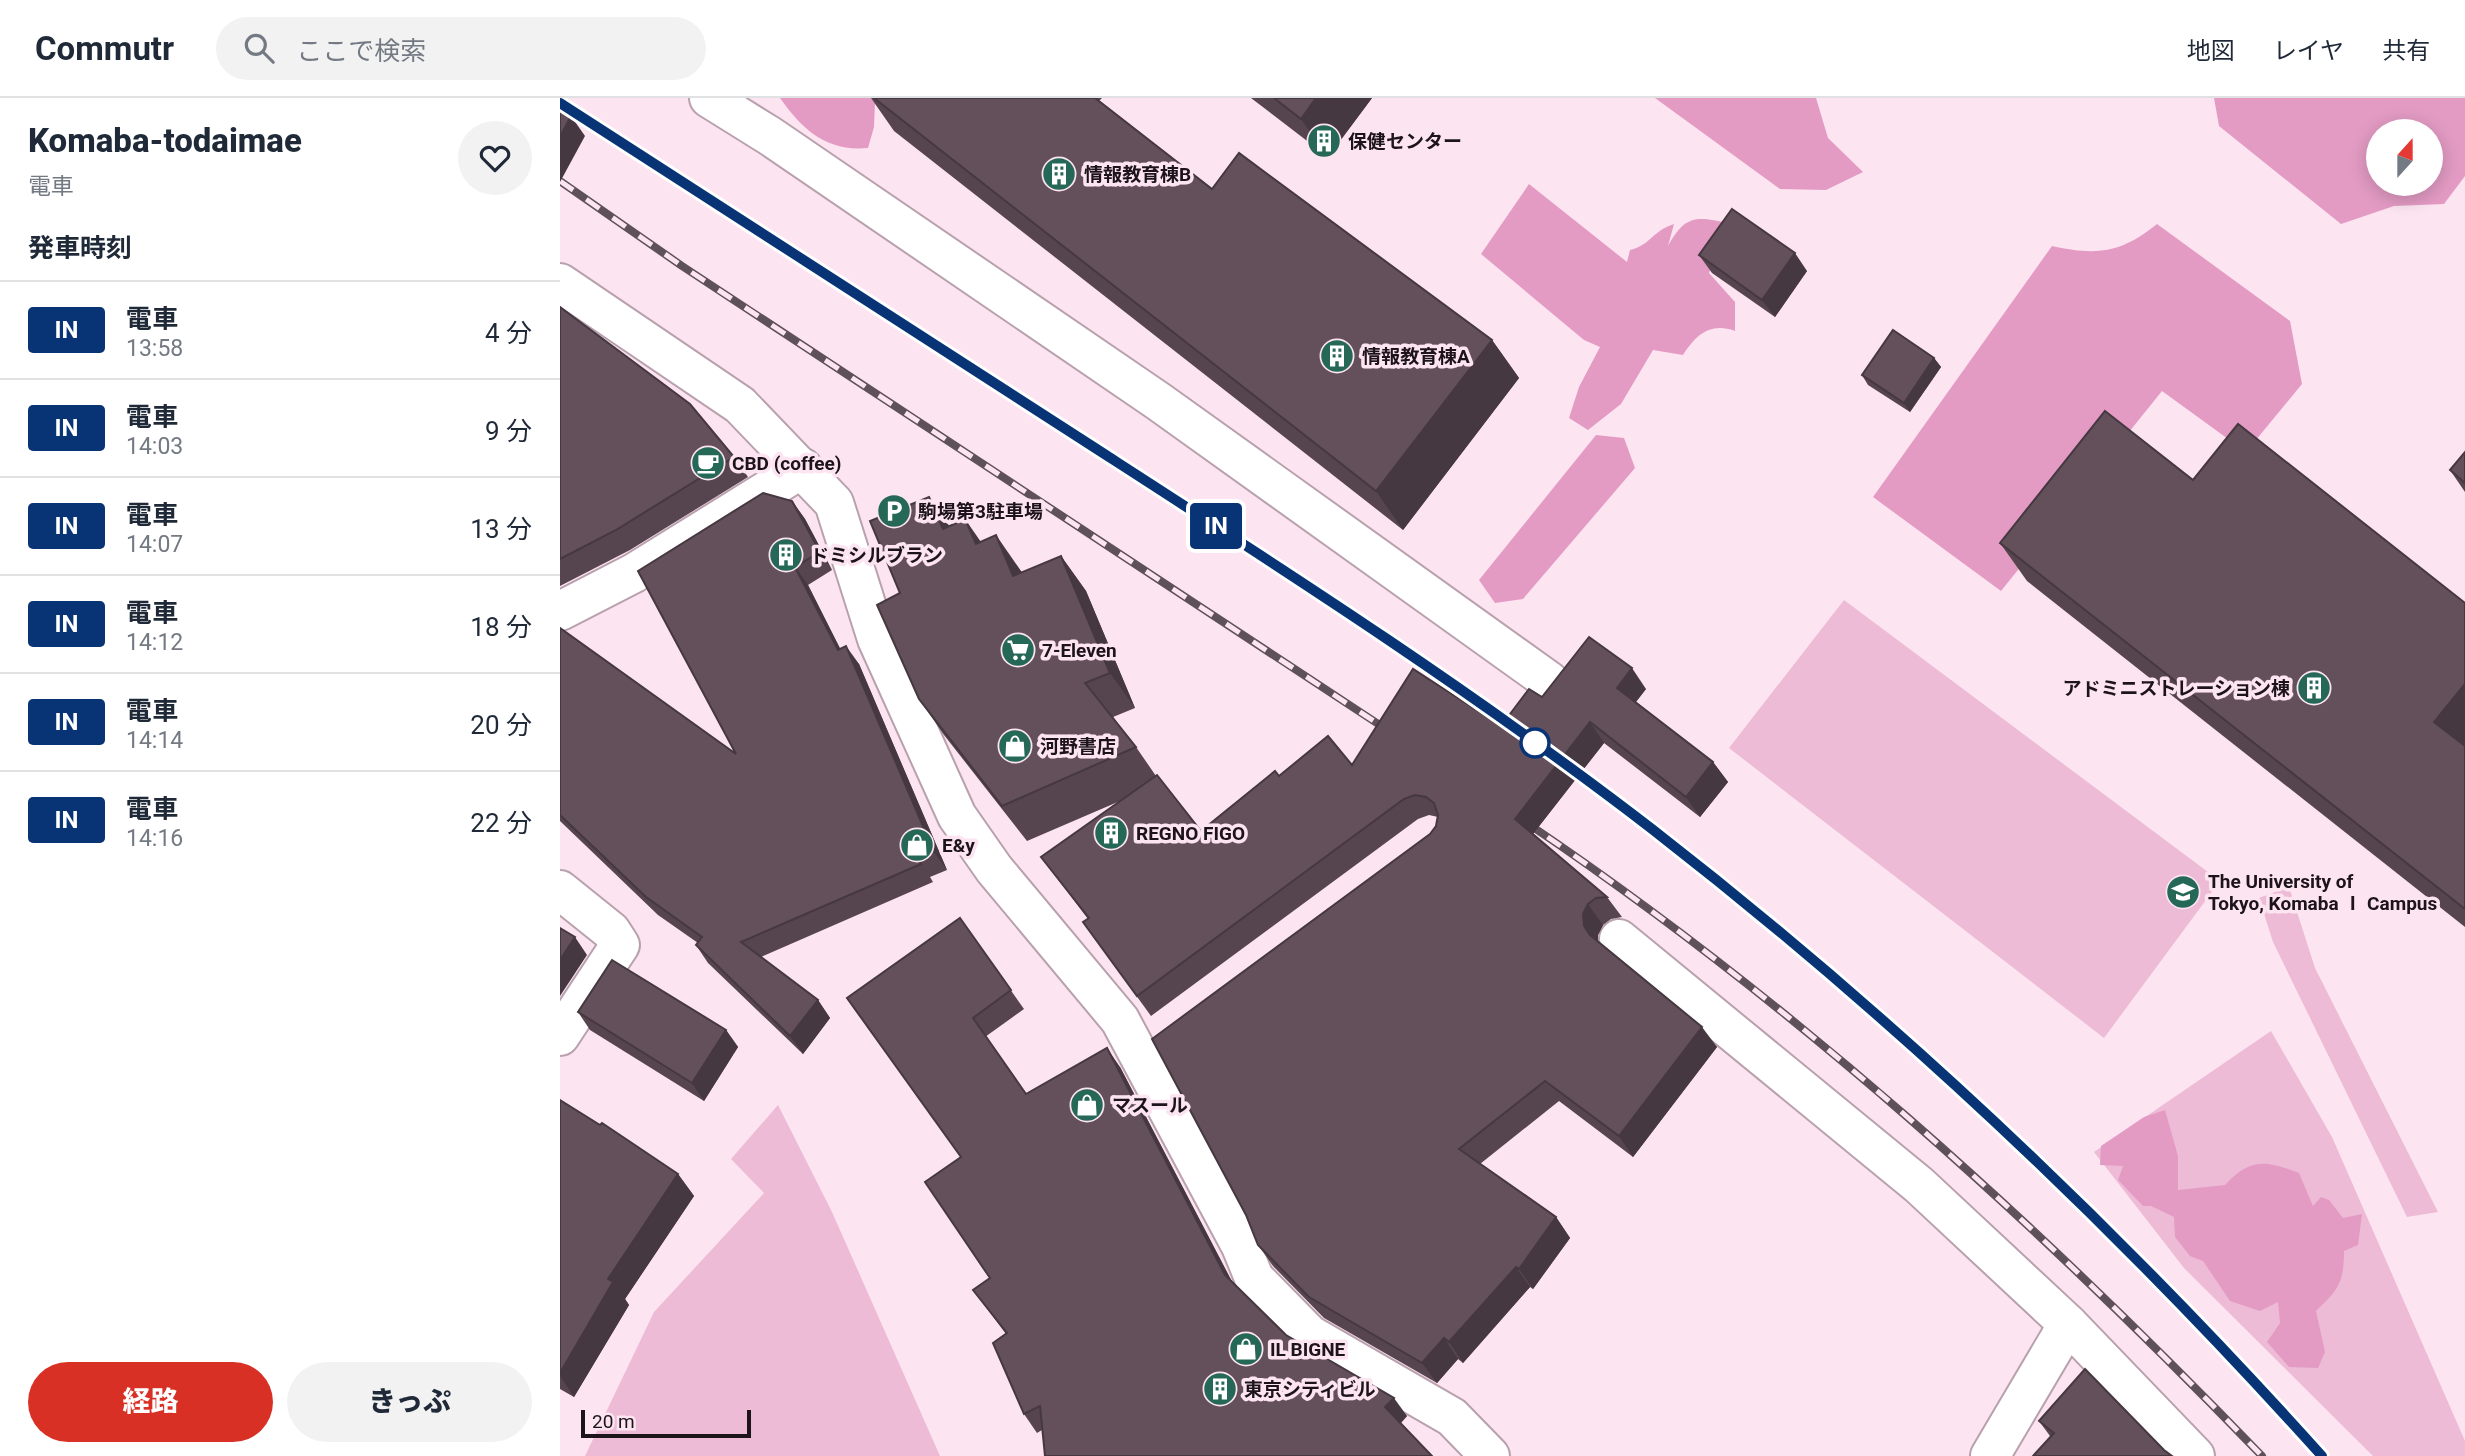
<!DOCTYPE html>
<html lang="ja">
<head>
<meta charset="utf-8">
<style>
  :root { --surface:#fff; --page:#f2f2f3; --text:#1f2937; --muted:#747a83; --line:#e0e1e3; --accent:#d93025 }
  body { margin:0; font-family:Roboto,"Noto Sans JP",sans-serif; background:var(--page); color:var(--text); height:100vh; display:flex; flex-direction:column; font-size:26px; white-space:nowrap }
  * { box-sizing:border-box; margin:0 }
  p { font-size:23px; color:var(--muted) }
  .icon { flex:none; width:38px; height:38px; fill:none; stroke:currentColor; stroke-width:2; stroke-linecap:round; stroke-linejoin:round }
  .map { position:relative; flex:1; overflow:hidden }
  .details { display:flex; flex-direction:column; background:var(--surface); width:560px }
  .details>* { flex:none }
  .badge { padding:0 14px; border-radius:5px; font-size:24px; line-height:46px }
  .needle { width:46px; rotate:21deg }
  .fabs { position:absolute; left:1806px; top:21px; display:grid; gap:14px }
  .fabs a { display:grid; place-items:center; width:77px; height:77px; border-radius:50%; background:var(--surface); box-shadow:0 4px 18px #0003; font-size:35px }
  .scale { position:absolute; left:21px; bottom:18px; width:170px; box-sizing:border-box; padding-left:7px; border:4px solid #1c1419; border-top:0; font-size:19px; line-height:24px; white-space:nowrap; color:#1c1419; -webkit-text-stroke:5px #fde4f1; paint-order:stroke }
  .map>.badge { position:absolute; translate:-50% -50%; box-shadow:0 0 0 4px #fff }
  h2 { padding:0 28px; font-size:26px; line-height:63px }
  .round { display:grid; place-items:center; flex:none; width:74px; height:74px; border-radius:37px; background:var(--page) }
  .head { display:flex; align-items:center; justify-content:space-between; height:119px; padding:0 28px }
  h1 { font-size:33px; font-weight:800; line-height:52px }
  .primary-button { display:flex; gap:14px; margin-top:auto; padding:14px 28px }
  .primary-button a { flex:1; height:80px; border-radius:42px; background:var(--accent); color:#fff; font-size:28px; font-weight:800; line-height:80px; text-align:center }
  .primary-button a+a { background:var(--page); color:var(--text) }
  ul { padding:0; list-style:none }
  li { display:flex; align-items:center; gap:21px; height:98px; padding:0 28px; border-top:2px solid var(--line) }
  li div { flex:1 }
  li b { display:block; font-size:26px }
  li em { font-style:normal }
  li .badge { min-width:77px; font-weight:700; text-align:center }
  header { display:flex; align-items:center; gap:42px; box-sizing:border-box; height:98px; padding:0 35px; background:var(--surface); border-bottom:2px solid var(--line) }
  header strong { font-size:33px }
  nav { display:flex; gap:38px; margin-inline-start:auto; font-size:24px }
  .search { width:490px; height:63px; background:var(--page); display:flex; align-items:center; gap:18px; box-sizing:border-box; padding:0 24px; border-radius:38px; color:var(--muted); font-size:26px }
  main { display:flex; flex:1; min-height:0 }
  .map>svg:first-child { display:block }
  .green { fill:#edbbd6 }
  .forest { fill:#e39bc4; fill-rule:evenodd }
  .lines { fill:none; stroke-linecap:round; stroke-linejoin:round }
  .minor-casing { stroke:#b8a1ad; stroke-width:42 }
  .minor { stroke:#fff; stroke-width:38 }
  .rail-casing { stroke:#5e5158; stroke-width:8 }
  .rail { stroke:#fde4f1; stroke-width:5; stroke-dasharray:16; stroke-linecap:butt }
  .wall { fill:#56454e }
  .shaded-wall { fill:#463840 }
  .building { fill:#64505b; stroke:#463840; stroke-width:2 }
  .line-casing { stroke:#fff; stroke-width:16 }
  .line { stroke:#083476; stroke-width:10 }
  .stop-dot { fill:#fff; stroke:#083476; stroke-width:3.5 }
  .labels { text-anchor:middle; stroke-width:7; stroke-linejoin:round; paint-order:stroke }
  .poi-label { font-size:19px; font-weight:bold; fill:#1c1419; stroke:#fde4f1; text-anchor:start }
</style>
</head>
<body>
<header>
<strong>Commutr</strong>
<div class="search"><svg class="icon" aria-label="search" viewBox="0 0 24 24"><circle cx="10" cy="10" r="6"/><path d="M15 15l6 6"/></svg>ここで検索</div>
<nav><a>地図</a><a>レイヤ</a><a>共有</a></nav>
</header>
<main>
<section class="details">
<div class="head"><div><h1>Komaba-todaimae</h1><p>電車</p></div><a class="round"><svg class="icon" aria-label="heart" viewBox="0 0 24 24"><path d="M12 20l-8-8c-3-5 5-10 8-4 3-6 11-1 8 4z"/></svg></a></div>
<h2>発車時刻</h2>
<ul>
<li><span class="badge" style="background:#083476;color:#fff">IN</span><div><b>電車</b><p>13:58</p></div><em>4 分</em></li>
<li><span class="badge" style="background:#083476;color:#fff">IN</span><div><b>電車</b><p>14:03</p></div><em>9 分</em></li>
<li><span class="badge" style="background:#083476;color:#fff">IN</span><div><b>電車</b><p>14:07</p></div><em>13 分</em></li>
<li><span class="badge" style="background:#083476;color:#fff">IN</span><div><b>電車</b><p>14:12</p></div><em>18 分</em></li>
<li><span class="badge" style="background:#083476;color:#fff">IN</span><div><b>電車</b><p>14:14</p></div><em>20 分</em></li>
<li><span class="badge" style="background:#083476;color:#fff">IN</span><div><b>電車</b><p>14:16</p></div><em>22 分</em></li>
</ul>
<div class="primary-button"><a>経路</a><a>きっぷ</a></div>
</section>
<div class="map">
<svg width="1905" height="1358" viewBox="0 0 1905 1358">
  <rect width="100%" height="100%" fill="#fde4f1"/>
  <g class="green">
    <path d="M1284 502 1660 783 1544 940 1169 650Z"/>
    <path d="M1729 789 1755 870 1878 1114 1847 1119 1713 844 1699 800Z"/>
    <path d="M1711 933 1772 1039 1905 1343V1358H1813L1624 1170 1534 1054Z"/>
    <path d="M218 1007 272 1114 380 1358H25L94 1214 204 1095 171 1061Z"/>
  </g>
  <g class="forest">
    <path d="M220 0H319L315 3 314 29 308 50C266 54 242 31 220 0Z"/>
    <path d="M1095 0H1256L1268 40 1303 74 1266 92 1220 91Z"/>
    <path d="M1654 0H1905V78L1884 106 1834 108 1781 126 1659 28ZM1818 33H1871V86H1818Z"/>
    <path d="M969 86 1067 164 1070 152C1091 147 1092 133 1114 126L1108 148C1125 117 1136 118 1168 125L1149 175 1175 204V233C1150 224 1136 237 1123 257L1093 252 1061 306 1028 332 1009 320 1019 289 1040 249 1024 242 921 156Z"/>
    <path d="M1597 126 1730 223 1742 286 1686 354 1602 293 1441 493 1313 399 1492 148C1537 158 1561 155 1597 126Z"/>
    <path d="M1036 337 1064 340 1075 370 963 501 935 505 919 482Z"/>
    <path d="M1605 1012 1618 1058V1092L1665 1087C1690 1060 1705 1062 1739 1075L1753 1108 1761 1099 1769 1102 1783 1120 1802 1116 1798 1147 1784 1153C1784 1185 1778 1192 1756 1213L1765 1254 1758 1270 1729 1269 1707 1244 1720 1225 1718 1204 1700 1213 1670 1203 1643 1163 1630 1158 1615 1139 1614 1119 1591 1108H1583L1558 1082 1563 1068 1540 1067 1541 1048 1584 1019Z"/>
  </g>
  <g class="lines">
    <g class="minor-casing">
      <g id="minor">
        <path d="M149 0 210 38 598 303 989 583"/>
        <path d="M0 185 180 307 274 405 317 541 397 718 434 771 560 922 681 1148 694 1180 750 1237 892 1319 930 1358"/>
        <path d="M0 513 74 475 243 370"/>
        <path d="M0 792 51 833 60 847 0 938"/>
        <path d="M1059 841 1359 1087 1508 1226 1635 1358"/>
        <path d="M1430 1358 1508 1226"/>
      </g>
    </g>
    <use href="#minor" class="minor"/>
    <g class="rail-casing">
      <g id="rail">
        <path d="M0 5 838 545 960 634"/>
        <path d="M0 83 122 168 835 637"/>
        <path d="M1002 665 1091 730 1327 923 1501 1085 1687 1275 1762 1358"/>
        <path d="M961 721C1232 903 1475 1123 1702 1358"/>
      </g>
    </g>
    <use href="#rail" class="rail"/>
  </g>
  <g class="wall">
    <path d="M311 0H542L539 3 652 91 932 242 959 280 843 432 334 33Z"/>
    <path d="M691 0H812L768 59Z"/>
    <path d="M1139 157 1247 173 1215 219 1152 175Z"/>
    <path d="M0 209 174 359 188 379 70 452 0 488Z"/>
    <path d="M1374 260 1381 269 1350 314 1308 287 1302 277Z"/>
    <path d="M1905 354V394L1890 372Z"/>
    <path d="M1633 382 1905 505V829L1467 483 1440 445Z"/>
    <path d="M369 399 389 428 421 444 462 474 501 458 526 493 575 610 553 619 576 649 596 678 641 733 719 678 792 667 941 628 982 599 1086 591 1076 604 1153 664 1168 684 1140 719 1044 645 973 736 1047 799 1062 819 1051 821 1043 827 1038 837V843L1157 949 1073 1059 999 1003 920 1066 996 1119 1010 1140 973 1191 970 1189 903 1265 898 1261 877 1285 764 1220 713 1168 698 1147 870 736 876 728 878 719 869 717 858 721 591 918 523 824 528 821 481 759 560 703 467 743 384 637 359 601 340 495Z"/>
    <path d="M232 403 245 421 272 472 248 487 280 551 299 566 387 772 370 779 373 784 201 859 258 902 270 920 243 956 148 865 136 847 138 845 98 817 0 723V530L176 656Z"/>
    <path d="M400 820 464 911 425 939 466 996 560 969 672 1184 726 1237 847 1318 841 1325 482 1332 477 1335 464 1316 446 1236 413 1192 430 1180 401 1059Z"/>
    <path d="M18 914 166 932 178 949 144 1003 30 932Z"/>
    <path d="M0 1002 118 1076 134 1098 65 1201 69 1207 14 1299 0 1291Z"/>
    <path d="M1479 1323 1604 1352 1490 1338Z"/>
  </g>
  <g class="shaded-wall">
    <path d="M756 0H812L768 59 741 21Z"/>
    <path d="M11 18 25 38 0 84V39Z"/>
    <path d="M1235 155 1247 173 1215 219 1202 202Z"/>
    <path d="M932 242 959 280 843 432 816 393Z"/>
    <path d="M1374 260 1381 269 1350 314 1344 305Z"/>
    <path d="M369 399 394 435 383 431Z"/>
    <path d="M232 403 245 421 272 472 260 454Z"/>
    <path d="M405 421 430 457 416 446Z"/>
    <path d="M436 437 461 473 478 513 453 478Z"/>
    <path d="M501 458 526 493 575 610 550 575Z"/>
    <path d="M235 469 248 487 290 570 278 552Z"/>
    <path d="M286 548 299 566 387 772 374 754Z"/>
    <path d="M1072 570 1086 591 1071 610 1057 590Z"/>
    <path d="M1905 586V657L1874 624Z"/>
    <path d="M1030 624 1044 645 969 741 955 721Z"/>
    <path d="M1153 664 1168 684 1140 719 1126 699Z"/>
    <path d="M1028 806 1043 827 1038 837V848L1024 828 1023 816Z"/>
    <path d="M15 839 27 857 0 898V862Z"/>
    <path d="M258 902 270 920 243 956 230 938Z"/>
    <path d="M1142 929 1157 949 1073 1059 1059 1038Z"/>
    <path d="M166 932 178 949 144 1003 132 985Z"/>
    <path d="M547 950 560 969 678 1195 665 1177Z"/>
    <path d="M118 1076 134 1098 65 1201 69 1207 14 1299 0 1278V1275L48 1181Z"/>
    <path d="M996 1119 1010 1140 973 1191 959 1171Z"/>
    <path d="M956 1169 970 1189 903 1265 889 1244Z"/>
    <path d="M884 1240 898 1261 877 1285 862 1265Z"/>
    <path d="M834 1300 847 1318 838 1328 825 1309Z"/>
  </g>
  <g class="building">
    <path d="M314 0H535L652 91 679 55 932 242 816 393Z"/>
    <path d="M714 0H756L741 21Z"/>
    <path d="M0 11 11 18 0 39Z"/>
    <path d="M1172 111 1235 155 1202 202 1139 157Z"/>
    <path d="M0 209 130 306 174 359 56 432 0 461Z"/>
    <path d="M1333 232 1374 260 1344 305 1302 277Z"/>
    <path d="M1545 313 1633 382 1678 326 1905 505V586L1874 624 1905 648V811L1440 445Z"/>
    <path d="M1905 354V385L1890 372Z"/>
    <path d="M203 395 232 403 260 454 235 469 278 552 286 548 374 754 357 761 361 766 181 844 258 902 230 938 136 847 142 839 86 799 0 717V530L176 656 78 473Z"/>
    <path d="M369 399 383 431 405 421 416 446 436 437 453 478 501 458 550 575 525 585 576 649 442 708 359 601 317 507 340 495 310 423Z"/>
    <path d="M1029 539 1072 570 1057 590 1153 664 1126 699 1030 624 955 721 1047 799 1036 800 1028 806 1023 816 1024 828 1030 837 1142 929 1059 1038 985 983 899 1051 996 1119 959 1171 956 1169 889 1244 884 1240 862 1265 749 1199 698 1147 686 1117 592 941 870 736 876 728 878 717 874 705 866 699 855 697 844 701 577 898 523 824 529 820 481 759 597 677 641 733 715 673 719 678 768 638 792 667 853 571 941 628 969 591 982 599Z"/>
    <path d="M400 820 451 892 413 920 466 996 547 950 665 1177 726 1237 834 1300 825 1309 872 1358H485L480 1308 464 1316 433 1245 447 1235 413 1192 430 1180 365 1084 401 1059 287 900Z"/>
    <path d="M0 830 15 839 0 862Z"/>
    <path d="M52 862 166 932 132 985 18 914Z"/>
    <path d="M0 1002 40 1027 42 1025 118 1076 48 1181 53 1184 0 1275Z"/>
    <path d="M1525 1271 1604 1352 1612 1358H1473L1494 1335 1479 1323Z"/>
  </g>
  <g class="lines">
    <g class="line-casing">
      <path id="line" d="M0 5C182 122 364 240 546 357 732 477 917 596 1092 731 1334 919 1557 1130 1762 1358"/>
    </g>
    <use href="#line" class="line"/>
  </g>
  <defs>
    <g id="building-disc" transform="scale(1.75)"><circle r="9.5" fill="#266857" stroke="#fde4f1"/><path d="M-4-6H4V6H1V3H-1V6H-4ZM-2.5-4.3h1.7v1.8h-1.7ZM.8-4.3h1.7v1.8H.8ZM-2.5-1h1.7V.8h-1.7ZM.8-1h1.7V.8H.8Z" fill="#fff"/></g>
    <g id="cafe-disc" transform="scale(1.75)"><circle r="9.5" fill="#266857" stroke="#fde4f1"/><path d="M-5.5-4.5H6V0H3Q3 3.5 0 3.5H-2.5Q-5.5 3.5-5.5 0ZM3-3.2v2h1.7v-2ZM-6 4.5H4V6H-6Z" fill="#fff"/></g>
    <g id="parking-disc" transform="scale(1.75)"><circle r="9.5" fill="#266857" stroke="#fde4f1"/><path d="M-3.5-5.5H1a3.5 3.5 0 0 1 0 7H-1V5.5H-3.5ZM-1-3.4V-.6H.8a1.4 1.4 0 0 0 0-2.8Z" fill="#fff"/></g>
    <g id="supermarket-disc" transform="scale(1.75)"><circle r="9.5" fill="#266857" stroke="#fde4f1"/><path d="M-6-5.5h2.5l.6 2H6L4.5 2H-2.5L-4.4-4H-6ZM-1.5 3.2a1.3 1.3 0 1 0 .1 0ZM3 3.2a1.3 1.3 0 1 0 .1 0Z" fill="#fff"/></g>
    <g id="shop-disc" transform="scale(1.75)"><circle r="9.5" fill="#266857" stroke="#fde4f1"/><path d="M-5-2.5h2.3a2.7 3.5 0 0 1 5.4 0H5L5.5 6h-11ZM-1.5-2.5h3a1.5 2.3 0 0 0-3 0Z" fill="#fff"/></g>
    <g id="university-disc" transform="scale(1.75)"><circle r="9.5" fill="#266857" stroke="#fde4f1"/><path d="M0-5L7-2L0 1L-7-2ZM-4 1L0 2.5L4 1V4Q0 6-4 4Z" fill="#fff"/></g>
  </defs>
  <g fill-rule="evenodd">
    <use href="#building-disc" x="764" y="43"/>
    <use href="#building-disc" x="499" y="76"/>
    <use href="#building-disc" x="777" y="258"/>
    <use href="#cafe-disc" x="148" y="365"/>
    <use href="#parking-disc" x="334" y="413"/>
    <use href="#building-disc" x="226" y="457"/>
    <use href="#supermarket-disc" x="458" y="552"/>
    <use href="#building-disc" x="1754" y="590"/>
    <use href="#shop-disc" x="455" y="648"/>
    <use href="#building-disc" x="551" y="735"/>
    <use href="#shop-disc" x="357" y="747"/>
    <use href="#university-disc" x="1623" y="794"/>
    <use href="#shop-disc" x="527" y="1007"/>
    <use href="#shop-disc" x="686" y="1251"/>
    <use href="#building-disc" x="660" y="1291"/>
  </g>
  <circle class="stop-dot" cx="975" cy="645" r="14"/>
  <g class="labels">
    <g class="poi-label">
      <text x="788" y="50">保健センター</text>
      <text x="524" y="83">情報教育棟B</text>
      <text x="802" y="265">情報教育棟A</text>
      <text x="172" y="372">CBD (coffee)</text>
      <text x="358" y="420">駒場第3駐車場</text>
      <text x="250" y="464">ドミシルブラン</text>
      <text x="482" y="559">7-Eleven</text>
      <text x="1730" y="597" text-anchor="end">アドミニストレーション棟</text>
      <text x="480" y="655">河野書店</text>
      <text x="576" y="742">REGNO FIGO</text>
      <text x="382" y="754">E&amp;y</text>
      <text x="1648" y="790">The University of<tspan x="1648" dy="22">Tokyo, Komaba Ⅰ Campus</tspan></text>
      <text x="552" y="1014">マスール</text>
      <text x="710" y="1258">IL BIGNE</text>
      <text x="684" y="1298">東京シティビル</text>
    </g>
  </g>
</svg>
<div class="fabs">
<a><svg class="needle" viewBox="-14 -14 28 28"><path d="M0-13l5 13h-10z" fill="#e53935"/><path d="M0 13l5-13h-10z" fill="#747a83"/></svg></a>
</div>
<div class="scale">20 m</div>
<b class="badge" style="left:656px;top:428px;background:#083476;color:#fff">IN</b>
</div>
</main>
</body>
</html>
